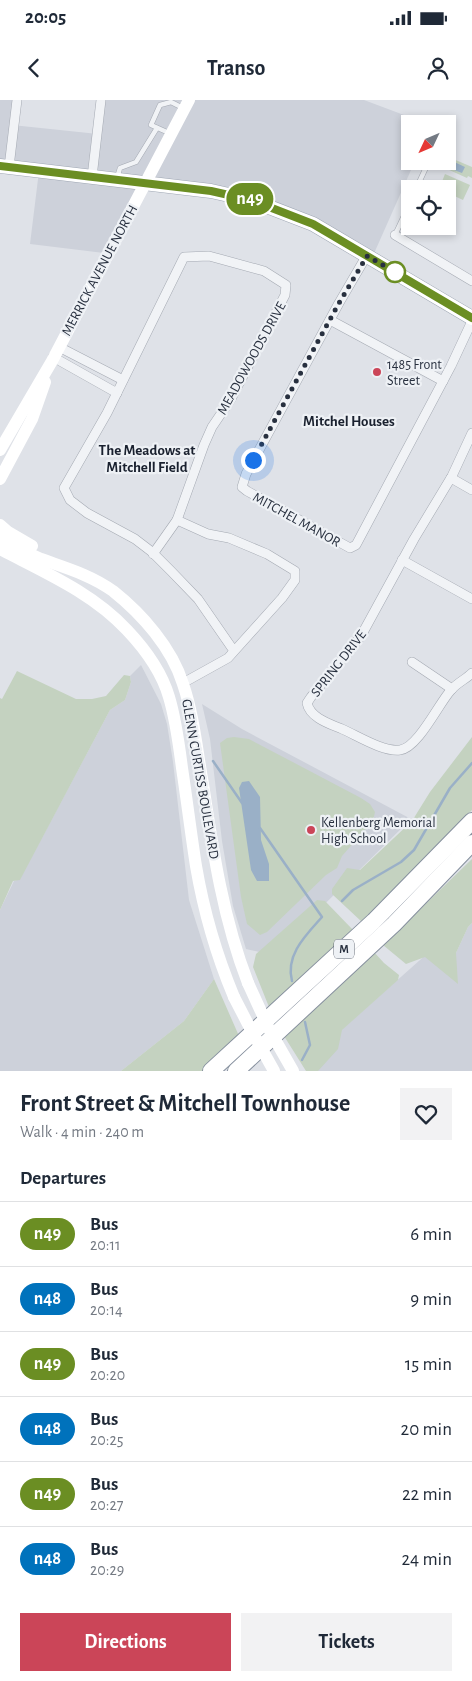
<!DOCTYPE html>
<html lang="en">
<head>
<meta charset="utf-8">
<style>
  :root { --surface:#fff; --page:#f2f2f3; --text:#1f2937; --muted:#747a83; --line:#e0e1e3; --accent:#cb4558 }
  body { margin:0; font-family:"Alegreya Sans",sans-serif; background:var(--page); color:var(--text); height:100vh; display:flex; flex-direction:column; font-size:19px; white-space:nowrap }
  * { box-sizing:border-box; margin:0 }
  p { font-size:16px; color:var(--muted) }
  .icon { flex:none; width:28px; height:28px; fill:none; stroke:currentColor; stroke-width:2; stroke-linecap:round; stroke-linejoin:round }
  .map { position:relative; height:971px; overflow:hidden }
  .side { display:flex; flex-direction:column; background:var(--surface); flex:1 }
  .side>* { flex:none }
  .badge { padding:0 10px; border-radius:16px; font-size:18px; line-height:32px }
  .needle { width:32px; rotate:226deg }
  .controls { position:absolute; left:401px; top:15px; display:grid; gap:10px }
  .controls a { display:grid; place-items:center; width:55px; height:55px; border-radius:0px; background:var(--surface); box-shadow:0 2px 8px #0003; font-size:25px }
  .you { position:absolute; width:25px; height:25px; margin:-12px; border:4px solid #fff; border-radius:50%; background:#1a73e8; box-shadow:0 0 0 8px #1a73e833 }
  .map>.badge { position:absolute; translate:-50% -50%; box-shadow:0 0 0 2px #fff }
  h2 { padding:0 20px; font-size:19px; line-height:45px }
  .round { display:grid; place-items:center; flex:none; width:52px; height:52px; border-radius:0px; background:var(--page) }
  .summary { display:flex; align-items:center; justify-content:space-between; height:85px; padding:0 20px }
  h1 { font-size:24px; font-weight:700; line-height:38px }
  .button { display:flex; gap:10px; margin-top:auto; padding:10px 20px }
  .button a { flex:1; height:58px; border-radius:0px; background:var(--accent); color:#fff; font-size:20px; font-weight:700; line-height:58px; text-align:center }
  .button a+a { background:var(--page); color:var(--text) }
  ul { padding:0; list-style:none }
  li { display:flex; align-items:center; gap:15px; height:65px; padding:0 20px; border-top:1px solid var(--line) }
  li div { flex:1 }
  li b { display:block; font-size:19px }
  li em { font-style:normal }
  li .badge { min-width:55px; font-weight:700; text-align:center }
  .status { display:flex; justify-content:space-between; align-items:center; height:35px; padding:0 25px; background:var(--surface); direction:ltr }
  .status svg { height:14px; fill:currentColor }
  header { display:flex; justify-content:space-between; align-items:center; height:65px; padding:0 20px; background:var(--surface); font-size:22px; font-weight:700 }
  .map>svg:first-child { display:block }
  .built { fill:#cdd1da }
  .green { fill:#c4d2c0 }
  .water { fill:#9ab0c7 }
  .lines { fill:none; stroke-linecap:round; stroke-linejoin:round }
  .stream { stroke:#9ab0c7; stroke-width:2.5 }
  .service-casing { stroke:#a4a9b2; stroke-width:5.5 }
  .minor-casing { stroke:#a4a9b2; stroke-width:10 }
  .primary-casing { stroke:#9ea6b3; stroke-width:15 }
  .motorway-casing { stroke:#86909e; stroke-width:18 }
  .service { stroke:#f1f3f6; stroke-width:4.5 }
  .minor { stroke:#f1f3f6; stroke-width:9 }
  .secondary { stroke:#fff; stroke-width:12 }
  .primary { stroke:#fff; stroke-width:14 }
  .motorway { stroke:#fff; stroke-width:16 }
  .secondary-bridge { stroke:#fff; stroke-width:12 }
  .line-casing { stroke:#fff; stroke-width:11 }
  .line { stroke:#6b8e23; stroke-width:8 }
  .walk { stroke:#28303f; stroke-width:5; stroke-dasharray:0 9 }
  .stop-dot { fill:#fff; stroke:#6b8e23; stroke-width:2.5 }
  .poi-dot { fill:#cb4558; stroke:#eef1f5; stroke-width:2 }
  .labels { text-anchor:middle; stroke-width:4.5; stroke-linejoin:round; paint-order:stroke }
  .shield { fill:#eef1f5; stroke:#636a76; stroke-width:1 }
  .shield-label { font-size:12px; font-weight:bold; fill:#28303f }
  .street-label { font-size:14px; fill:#28303f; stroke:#eef1f5 }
  .poi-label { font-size:14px; fill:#28303f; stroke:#eef1f5; text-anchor:start }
  .neighbourhood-label { font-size:15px; font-weight:bold; fill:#1a212f; stroke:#eef1f5 }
</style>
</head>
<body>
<div class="status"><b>20:05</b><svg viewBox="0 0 49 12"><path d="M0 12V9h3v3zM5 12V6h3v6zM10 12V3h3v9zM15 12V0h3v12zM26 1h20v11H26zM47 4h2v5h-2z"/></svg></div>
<header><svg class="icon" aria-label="back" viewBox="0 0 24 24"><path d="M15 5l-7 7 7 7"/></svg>Transo<svg class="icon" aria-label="person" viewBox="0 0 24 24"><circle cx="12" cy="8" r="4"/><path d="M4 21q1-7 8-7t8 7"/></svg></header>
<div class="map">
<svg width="472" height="971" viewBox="0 0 472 971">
  <rect width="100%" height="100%" fill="#dfe2e8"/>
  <g class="built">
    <path d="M0 0H14L12 25 98 34 102 0H364L428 24H410V61H415L372 158 256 101 142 84 104 153 30 144 39 71 0 65Z"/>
    <path d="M141 565 161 604 167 624 173 662 189 800 214 879 184 921 121 971H0V810L14 781 20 779 110 610 125 600 131 582 130 576Z"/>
    <path d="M202 604 242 629 411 719 273 855 246 849 233 806 222 741 210 639Z"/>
    <path d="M472 823V971H309L311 957 429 852 456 853 468 827Z"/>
  </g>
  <g class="green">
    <path d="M451 58 472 67V78L468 76 467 78 447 69Z"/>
    <path d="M445 74 470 85 463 100 448 93V89H439Z"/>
    <path d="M17 571 76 599H92L106 596 124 575 130 576 131 582 125 600 110 610 20 780 13 781 0 810V598L2 599Z"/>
    <path d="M234 637 249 639 361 698 370 704 375 712 373 721 342 756 337 768 326 775 267 832 260 835 247 824 241 797 220 643 227 638Z"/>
    <path d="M472 637V710L362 822 332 794V789L347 768 360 770 412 721 430 692Z"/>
    <path d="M472 759V823L468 827 456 853 458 884 425 857 406 864 383 845Z"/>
    <path d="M317 800 325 801 354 831 269 907 253 867 256 854Z"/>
    <path d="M373 851 384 863 399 875 398 880 342 930 338 949 318 971H306L284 936Z"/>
    <path d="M214 879 239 936 202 971H121L184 921Z"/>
  </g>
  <g class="water">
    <path d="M452 61 465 67 462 73 449 68Z"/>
    <path d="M249 681 260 697 261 740 269 764V781H257L251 770 239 688 242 682Z"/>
  </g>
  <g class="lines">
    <g class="stream">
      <path d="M213 661 242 703"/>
      <path d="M260 728 322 817C306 835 285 855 292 881"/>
      <path d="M342 801 353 790 401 762 414 750 450 688 472 663"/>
      <path d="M302 960 310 945 305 922"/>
    </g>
    <g class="service-casing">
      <g id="service">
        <path d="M446 24 447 22"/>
        <path d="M169 33 151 25 160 5 171 2 183 8"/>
        <path d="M117 78 120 68 136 62 157 28"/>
        <path d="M416 89 429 61"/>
        <path d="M395 135 410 103"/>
      </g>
    </g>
    <g class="minor-casing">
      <g id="minor">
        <path d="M9 67 17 0"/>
        <path d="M92 77 101 0"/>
        <path d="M395 135 472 181"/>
        <path d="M367 155 339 203 246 374 242 387 247 391 350 448 356 445 451 266 472 221"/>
        <path d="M330 220 443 281"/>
        <path d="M59 247 123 280"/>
        <path d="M53 257 117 293"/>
        <path d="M472 333 452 376 414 439 361 536 311 597 307 603C310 618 330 624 342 629 358 636 383 652 400 650 418 648 439 603 451 590 457 583 466 579 472 573"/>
        <path d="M451 378 472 390"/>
        <path d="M153 454 177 420"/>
        <path d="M402 460 472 499"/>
        <path d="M412 562 452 589"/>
        <path d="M183 583 228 558 282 498 295 480V471L267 454 229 438 208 434 177 420 204 345 212 327 231 299 285 195 286 185 264 171 209 156 184 157 107 313 64 388 70 400 87 413 135 439 152 452 171 471 198 499 234 551"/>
      </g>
    </g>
    <g class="primary-casing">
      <path id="primary" d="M0 66 211 91 251 100 313 124 472 218"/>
    </g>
    <g class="motorway-casing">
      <g id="motorway">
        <path d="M211 971 374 821 472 721"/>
        <path d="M236 971 394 824 472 743"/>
      </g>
    </g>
    <use href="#service" class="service"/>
    <use href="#minor" class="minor"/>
    <g class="secondary">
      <path d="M0 350 52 261 189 0"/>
      <path d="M0 379 32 319 45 282"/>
      <path d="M0 425 8 432 32 446"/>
      <path d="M0 438C13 445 27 453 41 459 66 468 91 475 113 491 142 514 172 548 183 584 194 616 197 651 203 684 213 751 223 819 248 883"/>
      <path d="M0 449C44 472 93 493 127 530 145 549 162 573 169 597 176 620 179 645 182 668 187 701 191 734 196 766 204 813 216 854 234 897"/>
    </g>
    <use href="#primary" class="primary"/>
    <use href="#motorway" class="motorway"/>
    <g class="secondary-bridge">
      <path d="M248 883 269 929 293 971"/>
      <path d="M234 897 250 928 274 971"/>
    </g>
  </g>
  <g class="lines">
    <g class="line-casing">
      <path id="line" d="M0 66 211 91 251 100 313 124 472 218"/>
    </g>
    <use href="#line" class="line"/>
    <path class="walk" d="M253 360 339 203 367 156 397 173 395 172"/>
  </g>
  <circle class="stop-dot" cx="395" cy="172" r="10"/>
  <g class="poi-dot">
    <circle cx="377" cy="272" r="5"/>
    <circle cx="311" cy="730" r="5"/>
  </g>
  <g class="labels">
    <rect class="shield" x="334" y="839.5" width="20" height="19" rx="4"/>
    <g class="shield-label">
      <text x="344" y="853">M</text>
    </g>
    <g class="street-label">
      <text transform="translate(99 170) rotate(-62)" y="5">MERRICK AVENUE NORTH</text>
      <text transform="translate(251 258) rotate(-61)" y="5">MEADOWOODS DRIVE</text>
      <text transform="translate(297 419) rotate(29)" y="5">MITCHEL MANOR</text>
      <text transform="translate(338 563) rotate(-52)" y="5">SPRING DRIVE</text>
      <text transform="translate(201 679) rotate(80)" y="5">GLENN CURTISS BOULEVARD</text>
    </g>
    <g class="poi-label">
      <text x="387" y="269">1485 Front<tspan x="387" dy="16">Street</tspan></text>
      <text x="321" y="727">Kellenberg Memorial<tspan x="321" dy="16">High School</tspan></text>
    </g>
    <g class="neighbourhood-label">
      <text x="349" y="326">Mitchel Houses</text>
      <text x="147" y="355">The Meadows at<tspan x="147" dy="17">Mitchell Field</tspan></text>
    </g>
  </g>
</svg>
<div class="controls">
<a><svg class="needle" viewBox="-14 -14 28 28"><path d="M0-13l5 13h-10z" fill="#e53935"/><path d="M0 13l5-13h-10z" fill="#747a83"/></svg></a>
<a><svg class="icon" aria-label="locate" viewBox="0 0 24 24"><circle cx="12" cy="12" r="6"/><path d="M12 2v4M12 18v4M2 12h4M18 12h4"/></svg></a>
</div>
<div class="you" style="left:253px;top:360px"></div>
<b class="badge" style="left:250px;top:99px;background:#6b8e23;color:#fff">n49</b>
</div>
<section class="side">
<div class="summary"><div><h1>Front Street &amp; Mitchell Townhouse</h1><p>Walk · 4 min · 240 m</p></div><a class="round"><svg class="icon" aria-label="heart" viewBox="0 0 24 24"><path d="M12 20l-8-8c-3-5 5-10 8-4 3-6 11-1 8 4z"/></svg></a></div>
<h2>Departures</h2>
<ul>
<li><span class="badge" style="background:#6b8e23;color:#fff">n49</span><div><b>Bus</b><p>20:11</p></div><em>6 min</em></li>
<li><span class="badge" style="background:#0072bc;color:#fff">n48</span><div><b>Bus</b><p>20:14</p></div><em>9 min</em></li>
<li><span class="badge" style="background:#6b8e23;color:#fff">n49</span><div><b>Bus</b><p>20:20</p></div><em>15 min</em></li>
<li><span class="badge" style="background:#0072bc;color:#fff">n48</span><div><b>Bus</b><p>20:25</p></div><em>20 min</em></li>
<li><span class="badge" style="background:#6b8e23;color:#fff">n49</span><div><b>Bus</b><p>20:27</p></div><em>22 min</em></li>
<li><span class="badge" style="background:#0072bc;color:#fff">n48</span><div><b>Bus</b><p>20:29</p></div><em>24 min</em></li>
</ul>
<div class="button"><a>Directions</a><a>Tickets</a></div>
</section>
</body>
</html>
